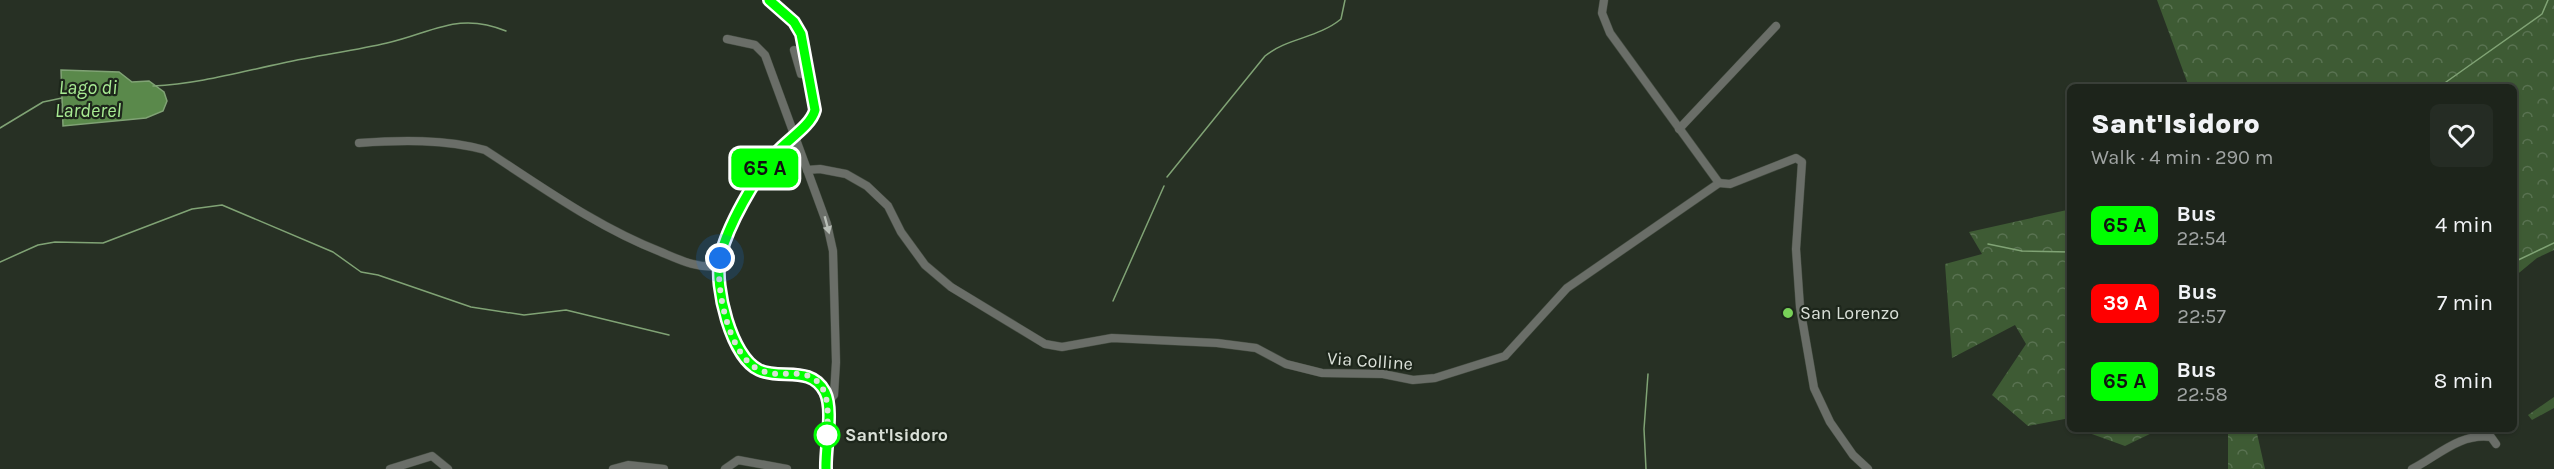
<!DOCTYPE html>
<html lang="en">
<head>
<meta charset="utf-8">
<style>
  :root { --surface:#1d241b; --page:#252c24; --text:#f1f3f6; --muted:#a0a4a3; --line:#3b413a }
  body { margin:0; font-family:Karla,sans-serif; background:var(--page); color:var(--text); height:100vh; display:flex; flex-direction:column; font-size:22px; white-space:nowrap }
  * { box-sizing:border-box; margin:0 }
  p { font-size:20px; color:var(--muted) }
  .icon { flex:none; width:33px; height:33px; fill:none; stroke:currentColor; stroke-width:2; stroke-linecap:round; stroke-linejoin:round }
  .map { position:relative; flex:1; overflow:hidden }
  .panel { position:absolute; left:2067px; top:84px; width:450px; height:348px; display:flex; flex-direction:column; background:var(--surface); border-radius:9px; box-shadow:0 2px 4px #0004,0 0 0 2px var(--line) }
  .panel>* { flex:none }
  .badge { padding:0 12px; border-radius:9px; font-size:21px; line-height:39px }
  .you { position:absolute; width:30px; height:30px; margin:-15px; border:4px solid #fff; border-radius:50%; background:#1a73e8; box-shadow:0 0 0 9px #1a73e833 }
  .map>.badge { position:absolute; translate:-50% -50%; box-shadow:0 0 0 3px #fff }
  .round { display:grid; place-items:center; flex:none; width:63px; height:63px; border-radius:9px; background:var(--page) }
  .headline { display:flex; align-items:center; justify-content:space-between; height:102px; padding:0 24px }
  h1 { font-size:28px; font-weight:800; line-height:45px }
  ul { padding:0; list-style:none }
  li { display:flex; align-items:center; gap:18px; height:78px; padding:0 24px }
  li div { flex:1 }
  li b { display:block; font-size:22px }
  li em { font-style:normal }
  li .badge { min-width:66px; font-weight:700; text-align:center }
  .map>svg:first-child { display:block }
  .forest { fill:url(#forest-crowns) }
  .water { fill:#5a894b; stroke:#80a375; stroke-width:1.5 }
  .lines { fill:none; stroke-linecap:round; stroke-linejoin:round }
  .stream { stroke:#80a375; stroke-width:1.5 }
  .minor-casing { stroke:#444c41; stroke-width:9 }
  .major-casing { stroke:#444c41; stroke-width:10 }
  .minor { stroke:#6a6e68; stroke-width:8 }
  .major { stroke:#a6afa3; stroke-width:9 }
  .oneway { fill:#b8beb6 }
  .line-casing { stroke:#fff; stroke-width:14 }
  .line { stroke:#0f0; stroke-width:9 }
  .walk { stroke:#dae0d8; stroke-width:6; stroke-dasharray:0 10.8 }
  .poi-dot { fill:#78d158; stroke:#1d261b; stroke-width:2 }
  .stop-dot { fill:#fff; stroke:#0f0; stroke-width:3 }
  .labels { text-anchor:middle; stroke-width:4.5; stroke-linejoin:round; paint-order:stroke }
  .poi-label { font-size:18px; fill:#dae0d8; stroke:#1d261b; text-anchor:start }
  .street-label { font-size:18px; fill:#dae0d8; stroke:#1d261b }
  .stop-label { font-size:18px; font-weight:bold; fill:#dae0d8; stroke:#1d261b; text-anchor:start }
  .water-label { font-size:20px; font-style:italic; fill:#a8eb93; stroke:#1d261b }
</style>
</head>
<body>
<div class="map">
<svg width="2554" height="469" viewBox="0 0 2554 469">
  <defs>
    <pattern id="forest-crowns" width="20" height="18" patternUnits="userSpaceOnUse" patternTransform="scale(1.5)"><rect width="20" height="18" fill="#3e5b34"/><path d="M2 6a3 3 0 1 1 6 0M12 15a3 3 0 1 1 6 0" fill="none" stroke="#597251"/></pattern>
  </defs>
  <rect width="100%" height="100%" fill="#273024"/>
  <g class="forest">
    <path d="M2157 0H2554V250L2537 258 2514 277V87H2189Z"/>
    <path d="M2067 210 2070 215V418L2028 426 1992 395 2026 344 2015 325 1952 358 1945 264 1982 254 1969 232Z"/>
    <path d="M2554 397V408L2532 420 2528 415Z"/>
    <path d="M2078 429H2155L2156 431 2125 446Z"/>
    <path d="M2228 429H2256L2265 469H2228Z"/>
  </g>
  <path class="water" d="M61 70 119 72 132 82 149 81 164 92 167 101 163 111 146 118 63 126Z"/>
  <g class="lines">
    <g class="stream">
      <path d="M153 86C198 84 240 72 283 63 318 55 353 51 387 43 432 33 458 11 506 31"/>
      <path d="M2439 87 2542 14 2548 0"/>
      <path d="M0 128 43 102 62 98"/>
      <path d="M1167 177 1265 56C1287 38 1318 38 1341 19L1345 0"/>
      <path d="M1988 244 2022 251 2070 252"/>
      <path d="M0 262 38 245 55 242 103 243 192 209 222 205 333 252 361 272 378 275 471 307 524 315 566 310 669 335"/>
      <path d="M2514 262 2554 243"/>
      <path d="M1113 301 1164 186"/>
      <path d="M2239 432 2240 429"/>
      <path d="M1646 469 1644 429 1648 374"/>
    </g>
    <g class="minor-casing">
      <g id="minor">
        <path d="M727 39 755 45 765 55 827 224 833 251 836 362 834 395 828 402"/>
        <path d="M794 50 801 74H810"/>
        <path d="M1679 129 1776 26"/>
        <path d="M359 143C400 140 445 139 485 150 542 187 597 227 661 252 680 260 698 269 719 266"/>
        <path d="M807 170 820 169 846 174 867 186 888 206 901 232 925 265 951 287 1045 344 1062 347 1112 338 1217 343 1256 348 1286 364 1322 373 1383 374 1413 380 1435 378 1505 356 1567 288 1719 183 1610 33 1602 13 1604 0"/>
        <path d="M1719 183 1730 184 1796 158 1802 162 1796 249 1800 307 1814 388 1830 422 1853 455 1868 469"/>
        <path d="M390 469 432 456 448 469"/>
        <path d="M613 469 628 465 664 469"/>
        <path d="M725 469 738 460 787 469"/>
        <path d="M2412 469C2438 456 2459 433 2491 437L2496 444"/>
      </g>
    </g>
    <g class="major-casing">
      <path id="major" d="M769 0 794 22 801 34 815 110C811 126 787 140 776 153 755 179 727 226 720 258 713 286 731 357 759 370 781 380 811 365 825 392 834 410 825 448 826 469"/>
    </g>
    <use href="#minor" class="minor"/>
    <use href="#major" class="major"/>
  </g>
  <defs><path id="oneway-solid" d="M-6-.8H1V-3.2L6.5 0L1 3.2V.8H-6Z" transform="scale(1.5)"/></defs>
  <use class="oneway" href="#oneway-solid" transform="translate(827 225) rotate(75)"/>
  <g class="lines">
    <g class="line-casing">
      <path id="line" d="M769 0 794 22 801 34 815 110C811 126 787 140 776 153 755 178 727 226 720 258 714 286 731 357 759 370 781 380 811 365 825 392 834 410 825 448 826 469"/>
    </g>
    <use href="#line" class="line"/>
    <path class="walk" d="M720 258C715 287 729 358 760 370 773 376 787 373 801 374 832 379 828 412 827 435"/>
  </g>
  <circle class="poi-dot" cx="1788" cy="313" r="6"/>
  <circle class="stop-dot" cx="827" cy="435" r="12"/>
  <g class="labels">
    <g class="poi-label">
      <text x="1800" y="319">San Lorenzo</text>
    </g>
    <g class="street-label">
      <text transform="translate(1370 361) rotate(4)" y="6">Via Colline</text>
    </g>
    <g class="stop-label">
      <text x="845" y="441">Sant'Isidoro</text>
    </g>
    <g class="water-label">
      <text x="88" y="94">Lago di<tspan x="88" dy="23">Larderel</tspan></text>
    </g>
  </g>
</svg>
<div class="you" style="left:720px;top:258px"></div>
<b class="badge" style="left:765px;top:168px;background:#0f0;color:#111">65 A</b>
<section class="panel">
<div class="headline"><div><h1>Sant'Isidoro</h1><p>Walk · 4 min · 290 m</p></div><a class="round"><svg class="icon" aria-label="heart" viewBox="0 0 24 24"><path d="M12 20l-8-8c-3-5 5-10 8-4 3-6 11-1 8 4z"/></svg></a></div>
<ul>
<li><span class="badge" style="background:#0f0;color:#111">65 A</span><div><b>Bus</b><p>22:54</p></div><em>4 min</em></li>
<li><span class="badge" style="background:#f00;color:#fff">39 A</span><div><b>Bus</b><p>22:57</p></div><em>7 min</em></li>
<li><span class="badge" style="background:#0f0;color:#111">65 A</span><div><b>Bus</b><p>22:58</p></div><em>8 min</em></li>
</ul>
</section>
</div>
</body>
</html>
